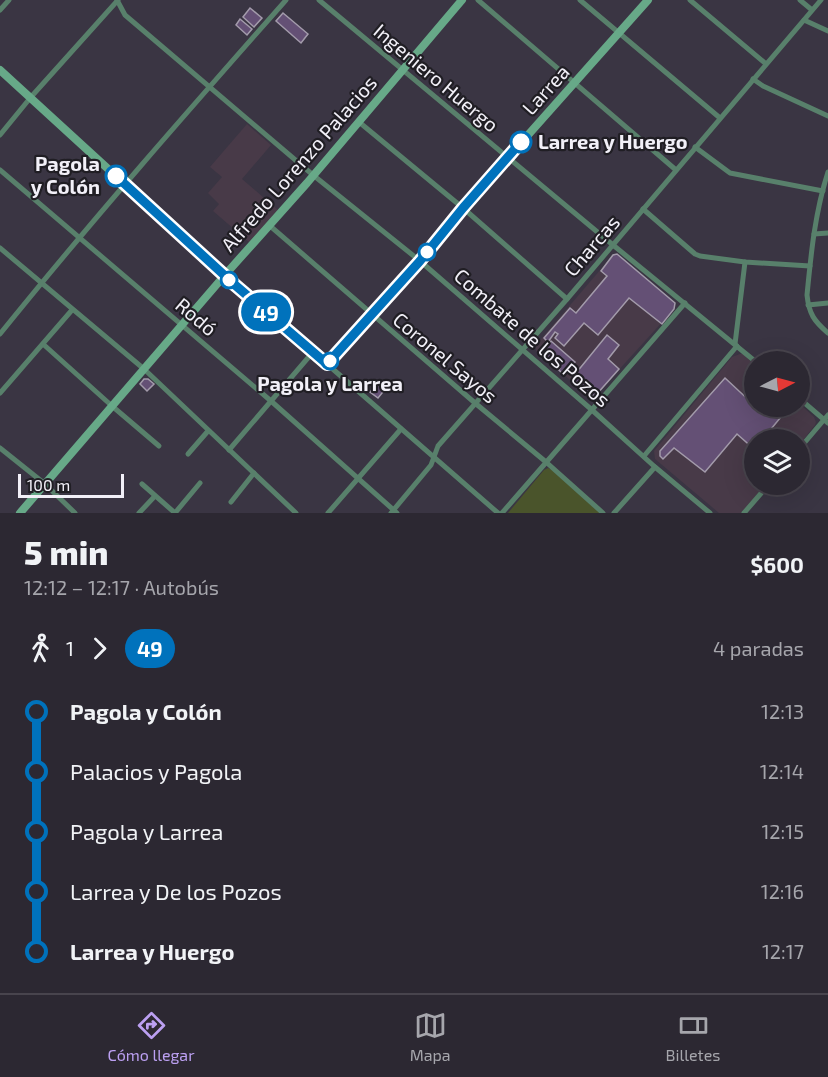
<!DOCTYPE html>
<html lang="es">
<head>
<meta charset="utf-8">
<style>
  :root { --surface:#2c2832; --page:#34303a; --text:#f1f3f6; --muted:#a6a6ac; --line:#48444d; --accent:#bca0f2 }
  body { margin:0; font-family:"Exo 2",sans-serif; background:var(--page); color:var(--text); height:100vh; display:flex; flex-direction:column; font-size:22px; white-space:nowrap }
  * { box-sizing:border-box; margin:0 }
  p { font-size:20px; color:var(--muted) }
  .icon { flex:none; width:33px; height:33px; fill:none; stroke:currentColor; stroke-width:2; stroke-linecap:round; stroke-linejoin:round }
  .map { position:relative; height:513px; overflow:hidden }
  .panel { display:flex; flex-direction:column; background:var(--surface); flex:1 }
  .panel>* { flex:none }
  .badge { padding:0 12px; border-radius:20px; font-size:21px; line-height:39px }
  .needle { width:39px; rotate:84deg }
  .fabs { position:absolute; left:744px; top:351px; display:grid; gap:12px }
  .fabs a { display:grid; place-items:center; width:66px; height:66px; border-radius:50%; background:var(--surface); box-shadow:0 6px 24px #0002,0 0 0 2px var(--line); font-size:30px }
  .scale { position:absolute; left:18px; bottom:15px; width:106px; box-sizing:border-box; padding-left:6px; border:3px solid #f2f0f8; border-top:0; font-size:16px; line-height:21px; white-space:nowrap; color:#f2f0f8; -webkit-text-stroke:4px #201e24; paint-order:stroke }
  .map>.badge { position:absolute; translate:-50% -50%; box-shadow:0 0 0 3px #fff }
  .legs { display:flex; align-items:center; gap:9px; height:66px; padding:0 24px; font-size:20px }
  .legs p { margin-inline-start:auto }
  .headline { display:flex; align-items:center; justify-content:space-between; height:102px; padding:0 24px }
  h1 { font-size:33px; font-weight:800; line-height:45px }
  ul { padding:0 24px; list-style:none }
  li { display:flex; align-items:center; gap:21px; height:60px; font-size:22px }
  li i { display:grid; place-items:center; width:9px; height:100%; margin:0 8px; background:currentColor }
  li i::after { content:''; width:15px; height:15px; margin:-8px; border:4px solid; border-radius:50%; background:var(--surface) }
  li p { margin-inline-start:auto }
  li:first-child i { background:linear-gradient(#0000 50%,currentColor 0) }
  li:last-child i { background:linear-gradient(currentColor 50%,#0000 0) }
  .tabs { display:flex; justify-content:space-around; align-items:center; height:84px; border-top:2px solid var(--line); background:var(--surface); font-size:16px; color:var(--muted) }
  .tabs a { display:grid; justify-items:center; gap:3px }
  .tabs .selected { color:var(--accent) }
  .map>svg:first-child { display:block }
  .industrial { fill:#483a48 }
  .green { fill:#4a542b }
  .building { fill:#645075; stroke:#a39bab; stroke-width:1.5 }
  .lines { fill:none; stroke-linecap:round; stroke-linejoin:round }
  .street { stroke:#58806b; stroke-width:5 }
  .secondary { stroke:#67a988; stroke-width:8 }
  .line-1-casing { stroke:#fff; stroke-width:14 }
  .line-1 { stroke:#0072bc; stroke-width:9 }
  .stop-1-dot { fill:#fff; stroke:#0072bc; stroke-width:3 }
  .labels { text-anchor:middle; stroke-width:4.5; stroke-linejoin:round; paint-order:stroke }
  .street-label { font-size:20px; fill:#f2f0f8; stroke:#201e24 }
  .stop-label { font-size:20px; font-weight:bold; fill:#f2f0f8; stroke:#201e24; text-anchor:start }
</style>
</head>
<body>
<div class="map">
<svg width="828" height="513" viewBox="0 0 828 513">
  <rect width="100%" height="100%" fill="#3a3543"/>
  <g class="industrial">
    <path d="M247 124 271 145 242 179 278 210 249 242 213 211 219 204 208 193 222 177 210 167Z"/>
    <path d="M617 254 675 303 674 309 596 395 589 396 536 351V345L613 255Z"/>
    <path d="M740 354H743L754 364V406H800V404L814 417 816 422 815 425 800 444V440H754V484L765 485 741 513H719L655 459 654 451 732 357Z"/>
  </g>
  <path class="green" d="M548 468 552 470 600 513H508L544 470Z"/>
  <g class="building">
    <path d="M250 8 262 18 254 27 243 17Z"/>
    <path d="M283 13 308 34 301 43 276 21Z"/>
    <path d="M240 19 252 29 247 35 236 25Z"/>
    <path d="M617 254 675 303 674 309 662 324 629 298 598 335 584 323 564 346 555 338 558 334 555 332 548 342 544 338 570 308 576 313 607 276 601 271 613 255Z"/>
    <path d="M607 335 619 345 608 359 619 369 596 395 590 396 572 378Z"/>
    <path d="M551 341 575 362 564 375 559 370 560 368 541 353Z"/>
    <path d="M725 378 754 405V406L759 408 760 406H790L762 440H754V449L737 434 705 472 674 448 663 459 660 456V451Z"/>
    <path d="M144 379H148L154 384 147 391 140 384Z"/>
    <path d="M379 381 387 387 378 398 370 392Z"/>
  </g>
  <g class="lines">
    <g class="street">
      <path d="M117 0 125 15 313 175 420 261 592 410 655 467 710 513"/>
      <path d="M319 0 613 245 756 362"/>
      <path d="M478 0 676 170"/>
      <path d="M580 0 720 118"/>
      <path d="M690 0 766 64"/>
      <path d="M800 0 812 10"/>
      <path d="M0 10 9 0"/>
      <path d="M804 20 828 31"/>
      <path d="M753 79 763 86 828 116"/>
      <path d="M359 122 463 208 567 299"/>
      <path d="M0 135 31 97 118 0"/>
      <path d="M695 147 730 173 823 191"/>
      <path d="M0 170 271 401 397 513"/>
      <path d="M828 172C815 212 811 254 807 295 809 314 814 321 828 333"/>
      <path d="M643 209 695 254 700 256 745 262 810 266"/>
      <path d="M269 225 475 403 546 462 603 513"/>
      <path d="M814 234 828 233"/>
      <path d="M0 248 144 369 296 513"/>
      <path d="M808 305 828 303"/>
      <path d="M0 334C92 220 189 110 286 0"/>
      <path d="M43 344 112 406 159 446"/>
      <path d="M735 344 745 262"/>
      <path d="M327 364 498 513"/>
      <path d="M0 393 72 310"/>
      <path d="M800 399 828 423"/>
      <path d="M0 448 45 484 75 513"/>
      <path d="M800 448 828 415"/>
      <path d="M229 450 313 352"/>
      <path d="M188 454 208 431"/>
      <path d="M644 456 737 346"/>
      <path d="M142 484 175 513"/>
      <path d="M231 502 254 473"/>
      <path d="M139 513 155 496"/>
      <path d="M175 513 200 483"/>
      <path d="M328 513 401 429"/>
      <path d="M391 513 431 465 438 446 567 299 821 0"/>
      <path d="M502 513 685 303"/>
      <path d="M614 513 655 467"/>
      <path d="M744 513 769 484"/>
    </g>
    <g class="secondary">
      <path d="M0 70 235 285 327 364 420 261 463 208 648 0"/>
      <path d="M20 513 224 276 307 183 462 0"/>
    </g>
  </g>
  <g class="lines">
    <g class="line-1-casing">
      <path id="line-1" d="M116 176 235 285 327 364 420 261 463 208 521 142"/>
    </g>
    <use href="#line-1" class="line-1"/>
  </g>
  <g class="stop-1-dot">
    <circle cx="521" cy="142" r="10"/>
    <circle cx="116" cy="176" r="10"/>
    <circle cx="427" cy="252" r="8"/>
    <circle cx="229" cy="280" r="8"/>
    <circle cx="330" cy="361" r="8"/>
  </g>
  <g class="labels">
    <g class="street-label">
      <text transform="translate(436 78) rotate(40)" y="7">Ingeniero Huergo</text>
      <text transform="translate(546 90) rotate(-48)" y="7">Larrea</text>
      <text transform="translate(299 164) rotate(-49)" y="7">Alfredo Lorenzo Palacios</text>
      <text transform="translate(592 246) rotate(-49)" y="7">Charcas</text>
      <text transform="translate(196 317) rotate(40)" y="7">Rodó</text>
      <text transform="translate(532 338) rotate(41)" y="7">Combate de los Pozos</text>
      <text transform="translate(445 358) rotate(40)" y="7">Coronel Sayos</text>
    </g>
    <g class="stop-label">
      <text x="538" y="149">Larrea y Huergo</text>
      <text x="100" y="171" text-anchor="end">Pagola<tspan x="100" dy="23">y Colón</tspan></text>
      <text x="330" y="391" text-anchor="middle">Pagola y Larrea</text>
    </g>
  </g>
</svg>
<div class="fabs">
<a><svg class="needle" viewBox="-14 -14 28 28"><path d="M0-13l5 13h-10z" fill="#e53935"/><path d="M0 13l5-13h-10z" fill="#a6a6ac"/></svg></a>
<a><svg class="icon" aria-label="layers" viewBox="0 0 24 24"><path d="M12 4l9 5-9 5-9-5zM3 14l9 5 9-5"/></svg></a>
</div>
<div class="scale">100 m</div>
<b class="badge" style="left:266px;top:312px;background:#0072bc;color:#fff">49</b>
</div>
<section class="panel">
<div class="headline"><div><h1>5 min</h1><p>12:12 – 12:17 · Autobús</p></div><b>$600</b></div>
<div class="legs"><svg class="icon" aria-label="walk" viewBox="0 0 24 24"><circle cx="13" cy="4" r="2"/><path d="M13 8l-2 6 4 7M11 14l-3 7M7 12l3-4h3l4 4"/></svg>1<svg class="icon" aria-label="forward" viewBox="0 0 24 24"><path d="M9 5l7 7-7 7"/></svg><b class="badge" style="background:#0072bc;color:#fff">49</b><p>4 paradas</p></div>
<ul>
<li><i style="color:#0072bc"></i><b>Pagola y Colón</b><p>12:13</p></li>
<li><i style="color:#0072bc"></i><span>Palacios y Pagola</span><p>12:14</p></li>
<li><i style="color:#0072bc"></i><span>Pagola y Larrea</span><p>12:15</p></li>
<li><i style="color:#0072bc"></i><span>Larrea y De los Pozos</span><p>12:16</p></li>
<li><i style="color:#0072bc"></i><b>Larrea y Huergo</b><p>12:17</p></li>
</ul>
</section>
<nav class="tabs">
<a class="selected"><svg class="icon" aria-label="directions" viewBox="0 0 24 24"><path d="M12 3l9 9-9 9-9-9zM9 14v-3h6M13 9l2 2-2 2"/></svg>Cómo llegar</a>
<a><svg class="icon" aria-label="map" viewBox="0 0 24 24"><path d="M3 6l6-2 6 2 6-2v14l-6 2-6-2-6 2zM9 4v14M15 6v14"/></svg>Mapa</a>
<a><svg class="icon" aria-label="tickets" viewBox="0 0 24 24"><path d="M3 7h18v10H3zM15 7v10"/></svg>Billetes</a>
</nav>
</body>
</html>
